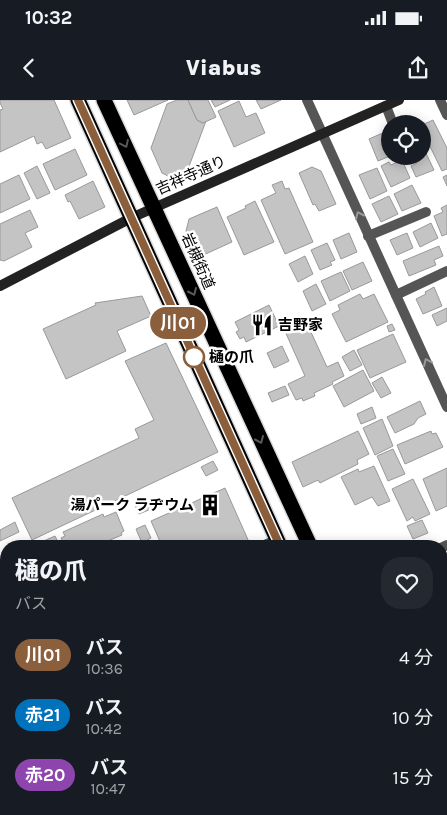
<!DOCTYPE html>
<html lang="ja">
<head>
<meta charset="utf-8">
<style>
  :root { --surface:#171b24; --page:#242831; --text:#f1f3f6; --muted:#9ea1a6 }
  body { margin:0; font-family:Karla,"Noto Sans JP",sans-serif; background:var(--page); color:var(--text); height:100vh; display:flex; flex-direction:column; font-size:19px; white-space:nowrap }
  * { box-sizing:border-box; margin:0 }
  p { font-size:16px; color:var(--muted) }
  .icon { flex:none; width:28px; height:28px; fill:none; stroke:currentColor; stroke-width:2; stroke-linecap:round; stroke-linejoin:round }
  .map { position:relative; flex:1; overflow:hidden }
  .panel { position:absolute; left:0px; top:440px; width:448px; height:275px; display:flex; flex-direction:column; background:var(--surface); border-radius:20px 20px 0 0; box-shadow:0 2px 12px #0003 }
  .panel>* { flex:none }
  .badge { padding:0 10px; border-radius:16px; font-size:18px; line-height:32px }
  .tools { position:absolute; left:381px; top:15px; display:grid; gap:10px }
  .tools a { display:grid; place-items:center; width:50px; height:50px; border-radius:50%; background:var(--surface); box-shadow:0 2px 12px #0003; font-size:25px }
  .map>.badge { position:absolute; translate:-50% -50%; box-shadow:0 0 0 2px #fff }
  .round { display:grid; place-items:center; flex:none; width:52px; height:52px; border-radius:20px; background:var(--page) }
  .summary { display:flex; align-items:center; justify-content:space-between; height:85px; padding:0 15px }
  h1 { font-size:24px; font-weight:800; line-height:38px }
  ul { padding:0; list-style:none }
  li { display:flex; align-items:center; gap:15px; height:60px; padding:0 15px }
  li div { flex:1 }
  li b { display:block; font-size:19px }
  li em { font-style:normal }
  li .badge { min-width:55px; font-weight:700; text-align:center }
  .status { display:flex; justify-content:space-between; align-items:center; height:35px; padding:0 25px; background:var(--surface); direction:ltr }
  .status svg { height:14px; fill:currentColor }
  header { display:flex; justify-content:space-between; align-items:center; height:65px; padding:0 15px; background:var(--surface); font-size:22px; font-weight:800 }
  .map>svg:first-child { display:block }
  .building { fill:#c4c4c4; stroke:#999 }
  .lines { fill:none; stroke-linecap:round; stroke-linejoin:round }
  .highway-casing { stroke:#dbdbdb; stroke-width:18 }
  .lane { stroke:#555; stroke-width:10 }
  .street { stroke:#555; stroke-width:10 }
  .secondary { stroke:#222; stroke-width:10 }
  .highway { stroke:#000; stroke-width:15 }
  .oneway { stroke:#595959 }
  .oneway2 { stroke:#999 }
  .line-casing { stroke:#fff; stroke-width:11 }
  .line { stroke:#8b5e3c; stroke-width:8 }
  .stop-dot { fill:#fff; stroke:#8b5e3c; stroke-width:2.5 }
  .labels { text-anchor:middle; stroke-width:5; stroke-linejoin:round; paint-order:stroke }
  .street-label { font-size:15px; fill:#000; stroke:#fff }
  .poi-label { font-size:15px; font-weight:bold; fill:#000; stroke:#fff; text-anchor:start }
  .stop-label { font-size:15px; font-weight:bold; fill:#000; stroke:#fff; text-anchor:start }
</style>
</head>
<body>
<div class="status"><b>10:32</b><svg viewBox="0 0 49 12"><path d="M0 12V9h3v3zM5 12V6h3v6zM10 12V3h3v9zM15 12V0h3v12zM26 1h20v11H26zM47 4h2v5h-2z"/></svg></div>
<header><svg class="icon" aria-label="back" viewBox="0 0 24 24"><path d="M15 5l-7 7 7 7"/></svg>Viabus<svg class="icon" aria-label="share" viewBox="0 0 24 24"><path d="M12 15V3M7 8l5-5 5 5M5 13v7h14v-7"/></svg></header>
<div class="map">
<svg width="447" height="715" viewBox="0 0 447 715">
  <rect width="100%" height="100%" fill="#fff"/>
  <g class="building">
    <path d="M0 0H54L71 38 46 49 42 42 37 44 34 36 0 52V10L3 9 0 3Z"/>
    <path d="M127 0H168L134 15Z"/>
    <path d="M177 0H188L197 20 203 23 206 21 188 69 170 77 162 73 151 48 167 4Z"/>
    <path d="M188 0H208L216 17 203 23 197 20Z"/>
    <path d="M211 0H230L215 7Z"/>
    <path d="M256 0H281L261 9Z"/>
    <path d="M239 1 246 17 256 13 265 33 234 47 218 11Z"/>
    <path d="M433 20 447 48V69L442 71 422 30V25Z"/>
    <path d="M385 32 390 44V56L378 61 369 39Z"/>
    <path d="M75 49 87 75 55 90 43 64Z"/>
    <path d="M422 49H424L434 70 416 77 411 66 417 63 414 56H422Z"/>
    <path d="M402 60 410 78 391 87 381 66 389 62 391 65Z"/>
    <path d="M37 66 50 93 37 99 24 73Z"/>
    <path d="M312 67 321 71 336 104 319 111 315 104 313 105 299 73Z"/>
    <path d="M377 68 387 91 370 99 359 75Z"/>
    <path d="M19 75 30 99 0 113V84Z"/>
    <path d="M447 75V86L443 77Z"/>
    <path d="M93 81 105 107 79 119 70 101 68 102 65 95Z"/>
    <path d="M282 81 285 89 289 88 313 142 285 154 261 100 276 93 272 85Z"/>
    <path d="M412 85 421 103 402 111 394 94Z"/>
    <path d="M389 96 398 114 381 122 372 104Z"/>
    <path d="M255 101 274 142 244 155 227 117 246 108 245 106Z"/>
    <path d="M447 105V134L442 136 434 116 443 112 441 108Z"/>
    <path d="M217 107 232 142 199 157 186 131 189 119Z"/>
    <path d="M30 110 38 127 25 133 32 147 4 161 0 160V124Z"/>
    <path d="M431 123 438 138 420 147 413 132Z"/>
    <path d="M349 133 357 152 341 159 333 140Z"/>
    <path d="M407 133 413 148 397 155 390 140Z"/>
    <path d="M327 143 335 160 330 162 332 165 320 170 311 150Z"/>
    <path d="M439 146 443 156 434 160 436 165 409 176 403 161Z"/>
    <path d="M305 156 313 174 298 182 289 164Z"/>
    <path d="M363 162 372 181 352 190 343 171Z"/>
    <path d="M341 172 350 191 330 201 321 181Z"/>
    <path d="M316 184 326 204 312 211 303 191Z"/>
    <path d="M434 187 442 206 423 214 416 199 426 194 425 192Z"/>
    <path d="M360 194 363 199 374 194 388 222 346 242 332 214 340 210 338 205Z"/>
    <path d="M142 196 151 216 117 231 126 251 66 279 43 229 96 205 95 203Z"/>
    <path d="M269 205 279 226 246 242 244 237 240 239 236 232 239 230 235 222Z"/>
    <path d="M447 208V221L437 226 432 215Z"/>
    <path d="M305 219 327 267 338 262 344 276 332 282 333 284 314 293 315 296 303 301 302 298 296 300 288 284 305 276 284 229Z"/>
    <path d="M392 224 395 230 389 232 387 226Z"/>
    <path d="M393 234 406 262 370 278 357 250Z"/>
    <path d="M166 243 218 352 32 440 12 398 139 338 135 329 154 320 125 261Z"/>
    <path d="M282 246 289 261 274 268 267 253Z"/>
    <path d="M354 250 362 265 350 271 342 257Z"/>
    <path d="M363 270 374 291 344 307 333 286Z"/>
    <path d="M382 277 391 293 381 298 372 283Z"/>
    <path d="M285 286 289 295 272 302 268 293Z"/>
    <path d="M420 301 426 314 418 318 414 324 395 333 387 317Z"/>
    <path d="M372 307 376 318 361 324 357 314Z"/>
    <path d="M382 319 393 346 375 355 363 328Z"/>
    <path d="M358 331 369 354 357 360 358 364 320 383 318 380 303 387 292 362Z"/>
    <path d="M431 331 432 334 436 333 443 347 405 364 397 345Z"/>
    <path d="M393 349 405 374 388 381 377 356Z"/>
    <path d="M213 361 218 370 206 376 201 367Z"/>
    <path d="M374 366 390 401 378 406 372 397 355 405 341 377 358 369 359 372Z"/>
    <path d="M447 368V406L436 411 423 379Z"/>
    <path d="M413 379 430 414 415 421 413 417 407 421 392 389Z"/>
    <path d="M225 388 249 442 240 446H162L151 421Z"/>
    <path d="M146 398 151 409 139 414 134 403Z"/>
    <path d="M116 412 124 431 121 433 122 435 96 446H65L61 438 65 436 63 432 103 414 104 417Z"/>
    <path d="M422 420 428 433 413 439 407 426Z"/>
    <path d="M15 422 19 432 0 441V430Z"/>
    <path d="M145 425 151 438 142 443 136 429Z"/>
    <path d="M55 436 60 446H40L39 443Z"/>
    <path d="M447 472V508L443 499 441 500V475Z"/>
    <path d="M441 507 447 520V549L441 552Z"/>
    <path d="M0 560 6 571V655L0 659Z"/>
    <path d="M447 571V599L441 602V574Z"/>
    <path d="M447 608V619L443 609Z"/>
    <path d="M447 654V684L443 686 441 681V657Z"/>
    <path d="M260 709H288L292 715H250Z"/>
    <path d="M302 709H323L326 715H303L300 710Z"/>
    <path d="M360 709H378L380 712 373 715H363Z"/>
  </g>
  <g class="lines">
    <g class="highway-casing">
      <g id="highway">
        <path d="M78 0 280 446"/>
        <path d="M104 0 310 446"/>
        <path d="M405 709 408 715"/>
        <path d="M433 709 436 715"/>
      </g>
    </g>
    <g class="lane">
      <path d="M440 0 447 15"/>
      <path d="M386 6 393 24"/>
      <path d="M368 136 426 112"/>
      <path d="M396 195 447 171"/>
      <path d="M197 709 201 715"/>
    </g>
    <g class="street">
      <path d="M307 0 447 307"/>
      <path d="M262 446 276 440"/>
      <path d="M441 448 447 445"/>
    </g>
    <g class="secondary">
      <path d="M0 186 131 118 399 0"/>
      <path d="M0 508 6 518"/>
      <path d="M0 690 6 686"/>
    </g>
    <use href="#highway" class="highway"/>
  </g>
  <defs><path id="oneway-chevron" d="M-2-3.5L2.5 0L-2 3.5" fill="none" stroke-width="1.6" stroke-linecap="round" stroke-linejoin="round" transform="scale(1.25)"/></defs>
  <g class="oneway">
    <use href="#oneway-chevron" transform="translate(125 44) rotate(65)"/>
    <use href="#oneway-chevron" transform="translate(193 192) rotate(66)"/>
    <use href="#oneway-chevron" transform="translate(260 340) rotate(66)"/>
  </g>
  <g class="oneway2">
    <use href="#oneway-chevron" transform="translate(359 115) rotate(-114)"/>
    <use href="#oneway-chevron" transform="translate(427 262) rotate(-115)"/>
  </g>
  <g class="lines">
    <g class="line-casing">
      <path id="line" d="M78 0 280 446"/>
    </g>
    <use href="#line" class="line"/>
  </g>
  <defs>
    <g id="restaurant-bare" transform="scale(1.725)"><path d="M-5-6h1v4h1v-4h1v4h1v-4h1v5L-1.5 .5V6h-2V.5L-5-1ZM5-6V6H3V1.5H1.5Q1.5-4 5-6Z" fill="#000" stroke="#fff" stroke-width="2.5" paint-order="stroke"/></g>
    <g id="building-bare" transform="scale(1.725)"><path d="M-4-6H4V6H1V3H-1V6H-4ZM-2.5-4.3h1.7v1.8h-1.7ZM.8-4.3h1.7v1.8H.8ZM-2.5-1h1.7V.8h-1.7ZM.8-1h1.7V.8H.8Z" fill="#000" stroke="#fff" stroke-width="2.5" paint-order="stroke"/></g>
  </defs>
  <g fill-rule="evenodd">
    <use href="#restaurant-bare" x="262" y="225"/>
    <use href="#building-bare" x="210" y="405"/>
  </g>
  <circle class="stop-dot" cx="194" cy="257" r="10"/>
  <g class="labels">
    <g class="street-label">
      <text transform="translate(191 75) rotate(-24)" y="5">吉祥寺通り</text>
      <text transform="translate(198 161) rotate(66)" y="5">岩槻街道</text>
    </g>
    <g class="poi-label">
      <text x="278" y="230">吉野家</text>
      <text x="194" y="410" text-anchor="end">湯パーク ラヂウム</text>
    </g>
    <g class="stop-label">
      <text x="209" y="262">樋の爪</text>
    </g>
  </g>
</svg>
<div class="tools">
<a><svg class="icon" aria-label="locate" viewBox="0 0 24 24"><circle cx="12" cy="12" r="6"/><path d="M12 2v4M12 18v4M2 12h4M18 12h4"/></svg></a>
</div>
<b class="badge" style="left:178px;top:223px;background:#8b5e3c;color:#fff">川01</b>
<section class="panel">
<div class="summary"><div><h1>樋の爪</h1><p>バス</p></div><a class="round"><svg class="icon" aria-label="heart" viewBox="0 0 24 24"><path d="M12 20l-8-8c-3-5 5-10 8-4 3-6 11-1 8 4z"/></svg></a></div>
<ul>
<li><span class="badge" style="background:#8b5e3c;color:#fff">川01</span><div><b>バス</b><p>10:36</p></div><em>4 分</em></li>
<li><span class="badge" style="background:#0072bc;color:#fff">赤21</span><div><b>バス</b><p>10:42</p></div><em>10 分</em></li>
<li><span class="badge" style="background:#8e44ad;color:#fff">赤20</span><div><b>バス</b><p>10:47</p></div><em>15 分</em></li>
</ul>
</section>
</div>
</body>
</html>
